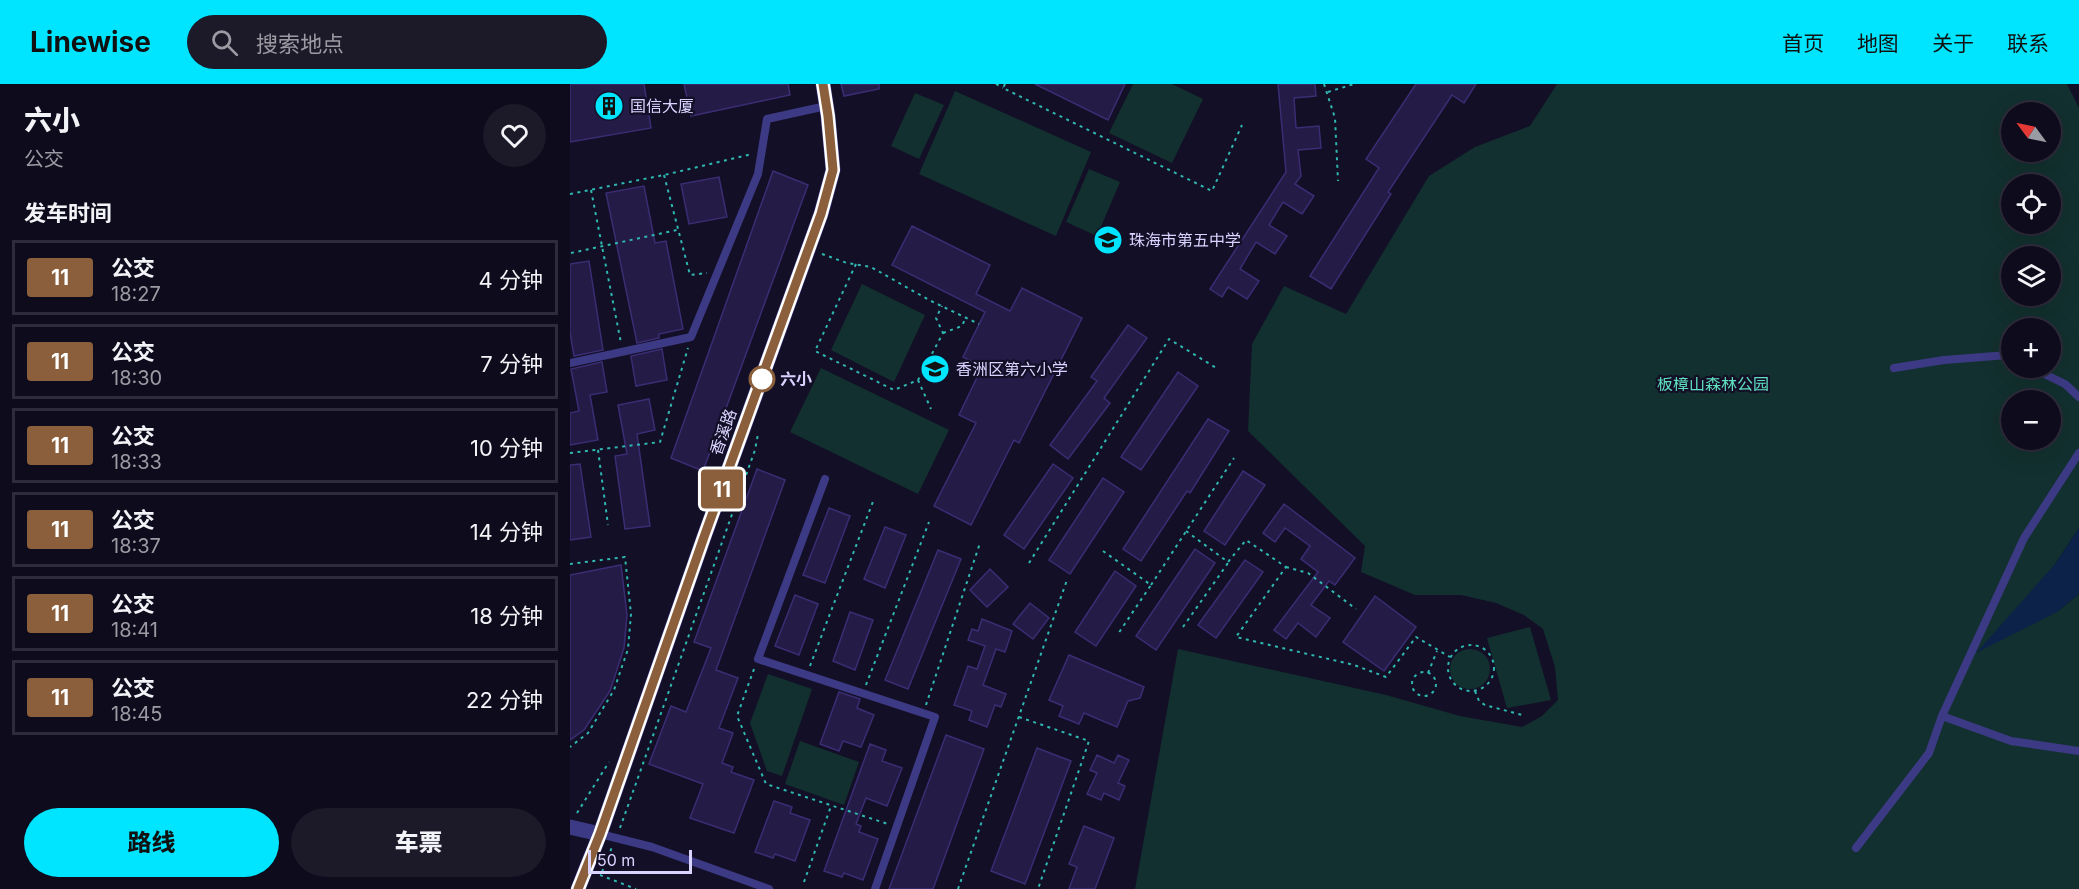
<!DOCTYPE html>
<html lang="zh">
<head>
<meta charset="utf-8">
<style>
  :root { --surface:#0e0b1c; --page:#1c1929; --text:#f1f3f6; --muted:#9b9ba3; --line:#2e2b3b; --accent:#00e5ff }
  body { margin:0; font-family:Inter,"Noto Sans SC",sans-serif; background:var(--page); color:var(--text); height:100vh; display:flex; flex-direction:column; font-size:22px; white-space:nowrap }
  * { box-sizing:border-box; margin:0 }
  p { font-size:20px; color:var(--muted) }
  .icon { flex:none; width:33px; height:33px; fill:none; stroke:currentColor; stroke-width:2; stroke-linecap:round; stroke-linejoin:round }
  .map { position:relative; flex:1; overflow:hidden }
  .sheet { display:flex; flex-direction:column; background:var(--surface); width:570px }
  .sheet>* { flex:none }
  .badge { padding:0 12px; border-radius:4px; font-size:21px; line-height:39px }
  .needle { width:39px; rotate:303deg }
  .tools { position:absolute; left:1431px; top:18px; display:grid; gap:12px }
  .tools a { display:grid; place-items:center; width:60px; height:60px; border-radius:50%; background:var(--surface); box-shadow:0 6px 24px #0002,0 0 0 2px var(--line); font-size:30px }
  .scale { position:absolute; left:18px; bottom:15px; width:104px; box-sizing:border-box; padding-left:6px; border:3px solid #d9d4ff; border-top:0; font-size:16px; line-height:21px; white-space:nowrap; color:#d9d4ff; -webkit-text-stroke:4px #130f26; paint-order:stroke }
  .map>.badge { position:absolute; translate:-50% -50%; box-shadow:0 0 0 3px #fff }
  h2 { padding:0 24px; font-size:22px; line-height:54px }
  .round { display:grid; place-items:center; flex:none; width:63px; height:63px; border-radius:32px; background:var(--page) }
  .summary { display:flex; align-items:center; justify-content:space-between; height:102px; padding:0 24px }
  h1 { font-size:28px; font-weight:800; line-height:45px }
  .cta { display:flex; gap:12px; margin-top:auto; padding:12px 24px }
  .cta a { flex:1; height:69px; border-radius:36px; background:var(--accent); color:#111; font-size:24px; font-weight:800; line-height:69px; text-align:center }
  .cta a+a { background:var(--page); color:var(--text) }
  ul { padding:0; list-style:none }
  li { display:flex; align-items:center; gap:18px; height:75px; margin:0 12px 9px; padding:0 12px; border:3px solid var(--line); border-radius:0px }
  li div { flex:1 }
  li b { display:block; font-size:22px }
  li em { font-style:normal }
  li .badge { min-width:66px; font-weight:700; text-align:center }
  header { display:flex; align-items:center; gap:36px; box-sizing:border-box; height:84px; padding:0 30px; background:var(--accent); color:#111 }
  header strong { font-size:28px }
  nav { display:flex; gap:33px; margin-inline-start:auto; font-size:21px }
  .search { width:420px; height:54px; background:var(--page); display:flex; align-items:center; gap:15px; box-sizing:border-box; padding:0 21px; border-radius:33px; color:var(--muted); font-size:22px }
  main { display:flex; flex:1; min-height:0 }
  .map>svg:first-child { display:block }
  .green { fill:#12302f; fill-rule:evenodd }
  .water { fill:#0c2248 }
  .building { fill:#241b47; stroke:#3b2d73; stroke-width:1.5 }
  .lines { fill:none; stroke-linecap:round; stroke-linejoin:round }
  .path { stroke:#2fb8b0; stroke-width:2; stroke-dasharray:3 4.5; stroke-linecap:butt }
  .service { stroke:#3d3a85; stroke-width:8 }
  .minor { stroke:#3d3a85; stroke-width:15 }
  .tertiary { stroke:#3d3a85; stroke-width:15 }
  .line-casing { stroke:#fff; stroke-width:14 }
  .line { stroke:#8b5e3c; stroke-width:9 }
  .stop-dot { fill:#fff; stroke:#8b5e3c; stroke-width:3 }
  .labels { text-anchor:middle; stroke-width:4.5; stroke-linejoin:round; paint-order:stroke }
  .poi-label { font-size:16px; fill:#d9d4ff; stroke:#130f26; text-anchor:start }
  .stop-label { font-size:16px; font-weight:bold; fill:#d9d4ff; stroke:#130f26; text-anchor:start }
  .park-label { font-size:16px; fill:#5fe0c0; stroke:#130f26 }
  .street-label { font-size:16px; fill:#d9d4ff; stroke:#130f26 }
</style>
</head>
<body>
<header>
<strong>Linewise</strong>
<div class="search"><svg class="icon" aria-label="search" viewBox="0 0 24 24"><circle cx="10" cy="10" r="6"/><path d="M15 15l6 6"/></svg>搜索地点</div>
<nav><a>首页</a><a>地图</a><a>关于</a><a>联系</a></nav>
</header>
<main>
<section class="sheet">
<div class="summary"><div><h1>六小</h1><p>公交</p></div><a class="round"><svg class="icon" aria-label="heart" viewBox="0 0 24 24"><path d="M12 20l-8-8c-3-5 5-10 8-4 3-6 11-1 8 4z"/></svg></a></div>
<h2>发车时间</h2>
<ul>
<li><span class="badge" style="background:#8b5e3c;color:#fff">11</span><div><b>公交</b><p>18:27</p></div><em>4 分钟</em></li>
<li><span class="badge" style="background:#8b5e3c;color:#fff">11</span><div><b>公交</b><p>18:30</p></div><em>7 分钟</em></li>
<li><span class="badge" style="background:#8b5e3c;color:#fff">11</span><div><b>公交</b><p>18:33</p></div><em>10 分钟</em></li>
<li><span class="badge" style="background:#8b5e3c;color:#fff">11</span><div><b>公交</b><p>18:37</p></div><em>14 分钟</em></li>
<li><span class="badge" style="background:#8b5e3c;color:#fff">11</span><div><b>公交</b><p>18:41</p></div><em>18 分钟</em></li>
<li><span class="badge" style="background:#8b5e3c;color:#fff">11</span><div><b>公交</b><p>18:45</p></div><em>22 分钟</em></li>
</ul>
<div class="cta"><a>路线</a><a>车票</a></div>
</section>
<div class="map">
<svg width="1509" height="805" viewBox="0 0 1509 805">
  <rect width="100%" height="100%" fill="#130f26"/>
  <g class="green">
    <path d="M563 0H602L633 15 602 79 539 49Z"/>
    <path d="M987 0H1497L1509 24V444L1485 480 1487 528 1509 510V805H565L608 565 816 611 890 632 952 643 972 632 988 616 985 583 973 545 954 531 926 519 891 511H845L791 488 795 462 678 347 682 260 714 202 776 230 859 92 905 63 960 42ZM1442 28H1480V68H1442ZM1442 100H1480V140H1442ZM1442 172H1480V212H1442ZM1442 244H1480V284H1442ZM1442 316H1480V356H1442Z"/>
    <path d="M385 7 521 68 486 152 349 90Z"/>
    <path d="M345 9 374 21 349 75 321 62Z"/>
    <path d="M519 85 550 98 527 152 496 138Z"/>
    <path d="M292 200 355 231 324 298 261 266Z"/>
    <path d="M251 284 379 346 348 410 220 348Z"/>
    <path d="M960 543 981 616 937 624 917 554Z"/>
    <circle cx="900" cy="585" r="20"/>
    <path d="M198 590 242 605 212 692 197 687 180 639Z"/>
    <path d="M230 657 289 678 274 721 215 700Z"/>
  </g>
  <path class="water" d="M1509 444V510L1487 528 1406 569 1485 480Z"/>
  <g class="building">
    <path d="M0 0H74L81 44 0 58Z"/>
    <path d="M114 0H218L220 11 121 32Z"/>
    <path d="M271 0H309V5L274 12Z"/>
    <path d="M465 0H555L538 36Z"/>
    <path d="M708 0H745L746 12 724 14 726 44 749 42 751 64 728 66 731 92 725 100 744 112 732 130 713 118 699 141 717 152 705 170 686 158 670 185 689 197 677 215 658 203 652 213 640 205 716 88Z"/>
    <path d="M846 0H906L894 19 882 11 818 108 821 110 761 205 740 192 809 84 796 75Z"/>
    <path d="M203 87 238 101 133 387 101 374Z"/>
    <path d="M149 93 157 133 119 140 111 100Z"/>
    <path d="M74 102 85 159 96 157 113 245 89 250V254L67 259 36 109Z"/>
    <path d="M342 142 420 181 406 210 440 227 452 204 512 234 449 359 444 356 401 441 364 422 406 339 389 331 412 283 393 273 415 228 322 181Z"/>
    <path d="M19 177 33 266 4 272 0 248V180Z"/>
    <path d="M558 241 577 254 534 314 540 319 498 375 480 361 527 297 521 293Z"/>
    <path d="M92 265 97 296 66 302 61 272Z"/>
    <path d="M32 278 37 308 20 311 28 356 0 361V329L9 327 1 285Z"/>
    <path d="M608 288 628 302 571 386 551 373Z"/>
    <path d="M79 315 85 346 67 350 80 442 55 445 45 372 57 370 48 321Z"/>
    <path d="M638 335 659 347 620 409 617 407 571 477 553 465Z"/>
    <path d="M10 380 21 453 0 456V381Z"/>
    <path d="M483 380 503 394 454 465 434 451Z"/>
    <path d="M187 385 215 396 146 586 168 594 149 644 163 649 152 679 163 683 161 688 184 696 164 749 120 734 133 700 79 680 101 622 116 628 141 564 124 558Z"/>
    <path d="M673 387 695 401 655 461 634 447Z"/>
    <path d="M533 394 554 408 500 490 479 476Z"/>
    <path d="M714 420 785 474 765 501 759 497 741 521 760 534 746 553 728 539 716 555 704 546 748 488 731 475 740 462 715 444 705 458 693 449Z"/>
    <path d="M259 424 280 432 255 499 233 491Z"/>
    <path d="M315 443 336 451 315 504 294 495Z"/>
    <path d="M625 465 645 479 586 566 566 552Z"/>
    <path d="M368 466 391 475 338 605 315 596Z"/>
    <path d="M675 476 693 488 646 554 628 541Z"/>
    <path d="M51 481 57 531 54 564 40 607 14 646 0 656V491Z"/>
    <path d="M420 485 438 503 417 523 400 506Z"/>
    <path d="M545 487 566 502 526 562 505 548Z"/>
    <path d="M225 511 248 520 229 571 205 562Z"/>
    <path d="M805 512 846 543 814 587 773 558Z"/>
    <path d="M460 519 479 534 463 555 443 540Z"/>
    <path d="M280 528 303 536 285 586 263 577Z"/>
    <path d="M412 535 442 547 435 568 426 565 413 601 436 610 431 623 425 621 417 643 399 636 402 627 384 621 398 582 407 585 415 562 398 556 402 545 408 547Z"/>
    <path d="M499 571 574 603 570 614 558 617 547 643 514 629 509 640 489 632 493 622 479 616Z"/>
    <path d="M269 608 290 615 287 624 304 631 291 663 273 657 269 667 250 660Z"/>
    <path d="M376 651 414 665 363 805H319Z"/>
    <path d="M300 660 316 666 312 677 332 684 317 722 296 714 286 740 291 742 289 748 308 755 293 796 274 789 272 793 254 787Z"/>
    <path d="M467 664 501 677 455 800 421 787Z"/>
    <path d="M527 671 544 679 548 671 559 676 548 699 555 702 549 716 534 709 531 716 517 710 527 689 520 686Z"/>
    <path d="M204 717 222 723 220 729 240 736 225 777 205 770 203 774 185 768Z"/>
    <path d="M514 742 544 754 525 805H499L507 783 499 780Z"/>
  </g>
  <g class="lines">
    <g class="path">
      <path d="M426 0 433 4"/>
      <path d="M435 0 433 4 642 107 672 41"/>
      <path d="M754 0 765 34 768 97"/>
      <path d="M758 8 784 0"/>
      <path d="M94 91 120 191 137 189"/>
      <path d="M21 106 51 259"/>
      <path d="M0 110 94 91 182 70"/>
      <path d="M1 169 107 146"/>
      <path d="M252 170 277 179 301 183 359 216 409 240"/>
      <path d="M286 180 245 267 324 306 348 296 373 249 366 234 372 222"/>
      <path d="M373 249 392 242 396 233"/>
      <path d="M348 296 361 325"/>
      <path d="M28 366 38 441"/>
      <path d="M0 369 90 358 118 264"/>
      <path d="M616 447 658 478 676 456 716 483 666 553 784 581 816 593 846 553 880 573"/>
      <path d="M533 467 581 501 548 550"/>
      <path d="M459 479 599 255 648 285"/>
      <path d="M0 480 55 473 61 530 58 565 44 606 18 649 0 663"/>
      <path d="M716 483 738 489 786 525"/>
      <path d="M581 501 664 374"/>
      <path d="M613 543 658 479"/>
      <circle cx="901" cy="584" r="23"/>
      <path d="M240 582 304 415"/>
      <path d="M184 585 167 632 196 700 318 740"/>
      <circle cx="854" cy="600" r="12"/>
      <path d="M858 589 867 567"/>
      <path d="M296 601 359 438"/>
      <path d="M905 607 909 617 915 621 952 631"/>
      <path d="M356 621 410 459"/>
      <path d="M449 633 519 657 468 805"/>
      <path d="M7 729 39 678"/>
      <path d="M50 744 185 366 188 350"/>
      <path d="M32 788 42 763"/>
      <path d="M30 791 66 805"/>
      <path d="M234 798 261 722"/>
      <path d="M388 805 497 496"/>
    </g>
    <g class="service">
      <path d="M0 279 121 253 188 90 197 35 256 22"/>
      <path d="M1324 284 1374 276 1438 271 1442 273"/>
      <path d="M1462 284 1495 300 1509 313"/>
      <path d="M1509 369 1454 454 1372 632 1441 657 1509 667"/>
      <path d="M255 395 188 575 365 633 305 805"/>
      <path d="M30 750 82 763 199 805"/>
      <path d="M1286 764 1359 669 1372 632"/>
    </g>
    <path class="minor" d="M0 743 30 750"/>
    <path class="tertiary" d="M8 805 30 750 134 453 251 130 263 86 258 32 253 0"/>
  </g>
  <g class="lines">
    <g class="line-casing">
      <path id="line" d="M8 805 30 750 134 453 251 130 263 86 258 32 253 0"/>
    </g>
    <use href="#line" class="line"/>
  </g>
  <defs>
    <g id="building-disc" transform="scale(1.5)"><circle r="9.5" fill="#00e5ff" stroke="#130f26"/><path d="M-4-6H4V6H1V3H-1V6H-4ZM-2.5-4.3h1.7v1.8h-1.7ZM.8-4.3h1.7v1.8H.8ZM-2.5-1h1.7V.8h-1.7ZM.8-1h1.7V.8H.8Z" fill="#111"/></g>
    <g id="school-disc" transform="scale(1.5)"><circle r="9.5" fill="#00e5ff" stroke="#130f26"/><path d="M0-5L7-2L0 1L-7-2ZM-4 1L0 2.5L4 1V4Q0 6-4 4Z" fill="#111"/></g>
  </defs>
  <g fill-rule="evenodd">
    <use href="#building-disc" x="39" y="22"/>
    <use href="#school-disc" x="538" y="156"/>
    <use href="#school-disc" x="365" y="285"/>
  </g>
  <circle class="stop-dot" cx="192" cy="295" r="12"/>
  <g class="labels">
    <g class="poi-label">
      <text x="60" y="28">国信大厦</text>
      <text x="559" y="162">珠海市第五中学</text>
      <text x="386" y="291">香洲区第六小学</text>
    </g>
    <g class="stop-label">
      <text x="210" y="301">六小</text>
    </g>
    <g class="park-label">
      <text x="1143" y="306">板樟山森林公园</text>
    </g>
    <g class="street-label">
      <text transform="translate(153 348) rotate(-70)" y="6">香溪路</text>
    </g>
  </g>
</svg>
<div class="tools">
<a><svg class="needle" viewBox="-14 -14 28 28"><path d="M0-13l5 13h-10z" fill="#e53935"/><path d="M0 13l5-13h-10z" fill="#9b9ba3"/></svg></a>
<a><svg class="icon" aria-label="locate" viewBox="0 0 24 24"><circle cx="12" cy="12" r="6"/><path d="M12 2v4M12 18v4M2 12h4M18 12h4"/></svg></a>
<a><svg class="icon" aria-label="layers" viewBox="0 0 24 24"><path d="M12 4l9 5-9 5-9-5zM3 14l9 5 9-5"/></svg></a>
<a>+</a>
<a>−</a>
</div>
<div class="scale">50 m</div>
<b class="badge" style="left:152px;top:405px;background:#8b5e3c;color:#fff">11</b>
</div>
</main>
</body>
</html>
